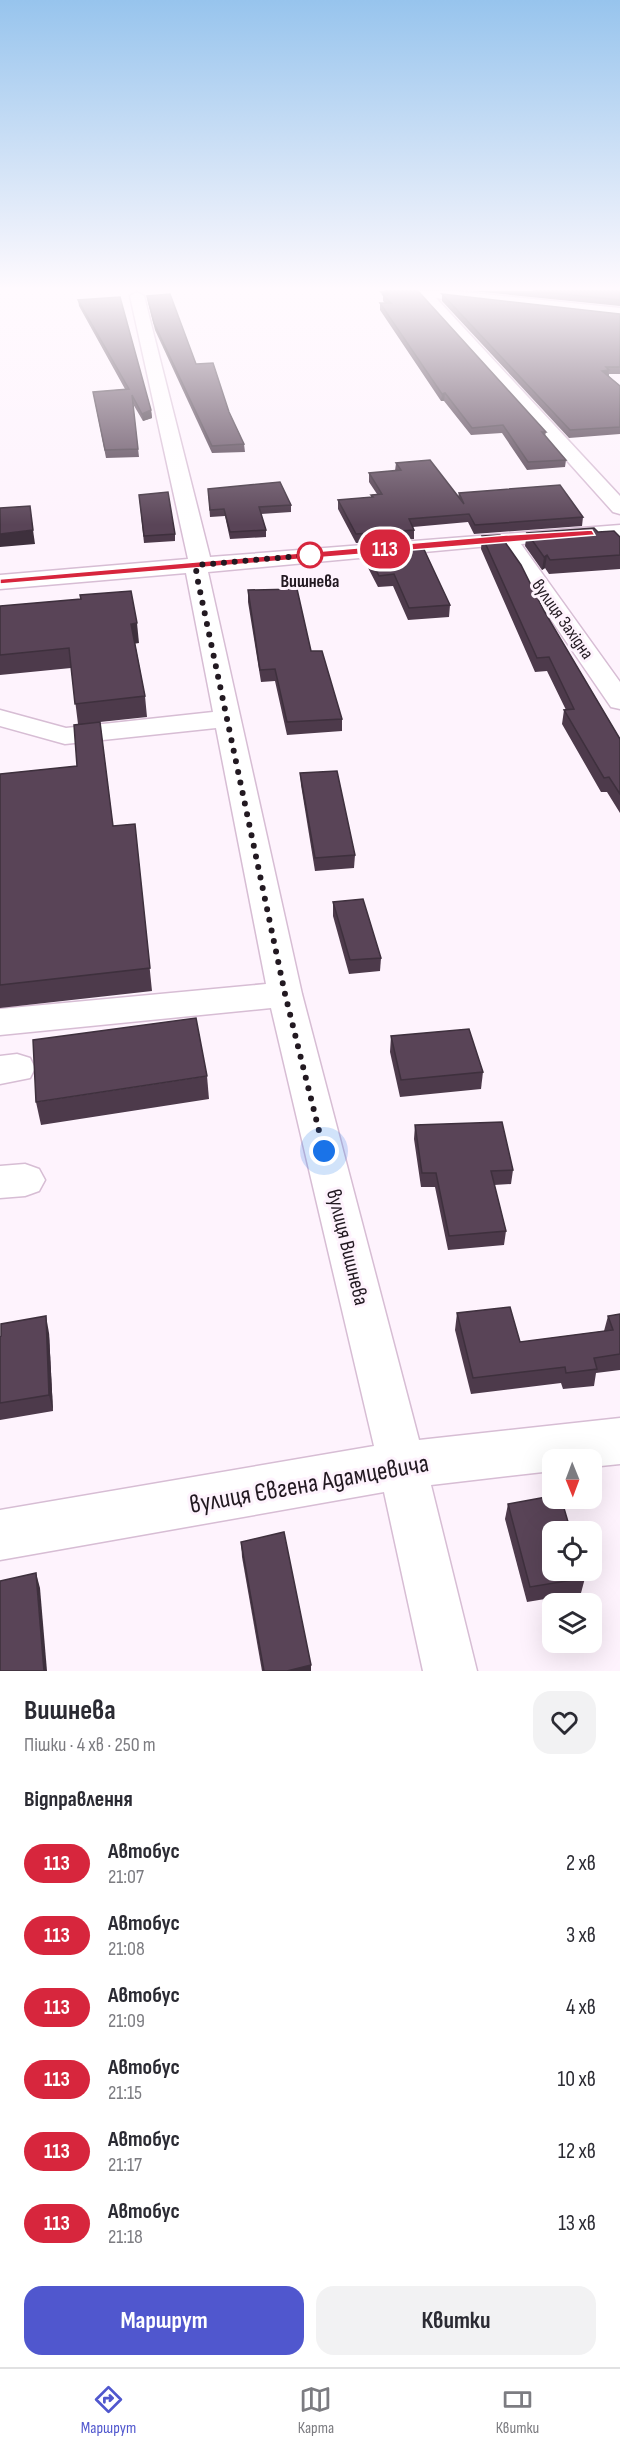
<!DOCTYPE html>
<html lang="uk">
<head>
<meta charset="utf-8">
<style>
  :root { --surface:#fff; --page:#f2f2f3; --text:#2b2b33; --muted:#7c7c81; --line:#e1e1e2; --accent:#5057ce }
  body { margin:0; font-family:"Sofia Sans Condensed",sans-serif; background:var(--page); color:var(--text); height:100vh; display:flex; flex-direction:column; font-size:22px; white-space:nowrap }
  * { box-sizing:border-box; margin:0 }
  p { font-size:20px; color:var(--muted) }
  .icon { flex:none; width:33px; height:33px; fill:none; stroke:currentColor; stroke-width:2; stroke-linecap:round; stroke-linejoin:round }
  .map { position:relative; height:1671px; overflow:hidden }
  .side { display:flex; flex-direction:column; background:var(--surface); flex:1 }
  .side>* { flex:none }
  .badge { padding:0 12px; border-radius:20px; font-size:21px; line-height:39px }
  .needle { width:39px; rotate:179deg }
  .fabs { position:absolute; left:542px; top:1449px; display:grid; gap:12px }
  .fabs a { display:grid; place-items:center; width:60px; height:60px; border-radius:12px; background:var(--surface); box-shadow:0 6px 24px #0002; font-size:30px }
  .you { position:absolute; width:30px; height:30px; margin:-15px; border:4px solid #fff; border-radius:50%; background:#1a73e8; box-shadow:0 0 0 9px #1a73e833 }
  .map>.badge { position:absolute; translate:-50% -50%; box-shadow:0 0 0 3px #fff }
  h2 { padding:0 24px; font-size:22px; line-height:54px }
  .round { display:grid; place-items:center; flex:none; width:63px; height:63px; border-radius:18px; background:var(--page) }
  .summary { display:flex; align-items:center; justify-content:space-between; height:102px; padding:0 24px }
  h1 { font-size:28px; font-weight:700; line-height:45px }
  .cta { display:flex; gap:12px; margin-top:auto; padding:12px 24px }
  .cta a { flex:1; height:69px; border-radius:18px; background:var(--accent); color:#fff; font-size:24px; font-weight:700; line-height:69px; text-align:center }
  .cta a+a { background:var(--page); color:var(--text) }
  ul { padding:0; list-style:none }
  li { display:flex; align-items:center; gap:18px; height:72px; padding:0 24px }
  li div { flex:1 }
  li b { display:block; font-size:22px }
  li em { font-style:normal }
  li .badge { min-width:66px; font-weight:700; text-align:center }
  .tabs { display:flex; justify-content:space-around; align-items:center; height:84px; border-top:2px solid var(--line); background:var(--surface); font-size:16px; color:var(--muted) }
  .tabs a { display:grid; justify-items:center; gap:3px }
  .tabs .on { color:var(--accent) }
  .map>svg:first-child { display:block }
  .lines { fill:none; stroke-linecap:round; stroke-linejoin:round }
  .minor-casing { stroke:#d7bdd4; stroke-width:3 }
  .minor { fill:#fff; fill-rule:evenodd }
  .wall { fill:#4d3a4b }
  .shaded-wall { fill:#3e303d }
  .building { fill:#594457; stroke:#3e303d; stroke-width:1.5 }
  .line { fill:#d7263d; stroke:#fff; stroke-width:1.5 }
  .walk { stroke:#221921; stroke-width:6; stroke-dasharray:0 10.8 }
  .stop-dot { fill:#fff; stroke:#d7263d; stroke-width:3 }
  .labels { text-anchor:middle; stroke-width:6; stroke-linejoin:round; paint-order:stroke }
  .far-stop-label { font-size:18px; font-weight:bold; fill:#221921; stroke:#fef3fd }
  .far-street-label { font-size:18px; fill:#221921; stroke:#fef3fd }
  .street-label { font-size:21px; fill:#221921; stroke:#fef3fd }
  .near-street-label { font-size:26px; fill:#221921; stroke:#fef3fd }
</style>
</head>
<body>
<div class="map">
<svg width="620" height="1671" viewBox="0 0 620 1671">
  <rect width="100%" height="100%" fill="#fef3fd"/>
  <g class="lines">
    <g class="minor-casing">
      <g id="minor">
        <path d="M415 291H453L620 308V318L436 298 620 496V514L613 512Z"/>
        <path d="M137 292 144 296 210 557 620 525V537L521 544 620 682V709L611 707 500 545 208 572 302 994 419 1440 620 1418V1464L591 1467V1460H552V1471L431 1485 477 1671H423L384 1492 0 1560V1510L374 1446 271 1008 0 1035V1009L266 984 216 728 65 744 0 726V710L66 728 213 712 186 573 0 589V575L188 559 130 296Z"/>
        <path d="M17 1054 30 1058 35 1068 30 1078 0 1084V1056Z"/>
        <path d="M25 1164 39 1169 45 1180 39 1191 25 1196 0 1198V1166Z"/>
      </g>
    </g>
    <use href="#minor" class="minor"/>
  </g>
  <g class="wall">
    <path d="M379 291H418L546 432 545 436 566 460 565 467 527 470 502 433 471 435 444 401H441L380 310V303H385L383 301V295Z"/>
    <path d="M472 291H620V306Z"/>
    <path d="M442 294 620 314V374H609V376L620 386V434L569 438 442 301Z"/>
    <path d="M147 296 229 412 244 444 245 452 212 453 155 330 148 302Z"/>
    <path d="M78 300 151 410 152 418 143 421 133 404 139 457 106 458 93 392 125 389 79 306Z"/>
    <path d="M396 463 458 497 459 493 583 517 582 526 474 534 468 522 413 527 414 530V539L356 543 338 509V500L371 497V495L377 494 369 482V473L395 471Z"/>
    <path d="M208 489 291 505V512L261 514 266 530V537L230 539 225 516 210 517Z"/>
    <path d="M139 495 175 534V541L144 543Z"/>
    <path d="M598 532 620 537V569L549 574 545 568 542 570 525 546 527 533Z"/>
    <path d="M482 536 544 611 620 739V813L607 792H601L562 724 564 710H566L547 671 535 672 481 549Z"/>
    <path d="M365 548 450 605 449 617 408 620 393 586 378 587 364 560Z"/>
    <path d="M248 590 311 651 342 719V731L287 735 275 681 261 682 248 602Z"/>
    <path d="M0 606 139 643H135L145 696 147 717 100 722 113 826 135 824 152 991 0 1008V774L77 766 78 724 71 668 0 675Z"/>
    <path d="M300 773 355 855 354 868 315 871 301 785Z"/>
    <path d="M333 902 381 958 380 971 349 974 333 916Z"/>
    <path d="M391 1036 483 1072 481 1089 400 1097 390 1052Z"/>
    <path d="M207 1076 209 1099 41 1125 36 1102Z"/>
    <path d="M415 1125 513 1170 511 1184 494 1185 506 1231 504 1245 448 1250 435 1187H421L414 1139Z"/>
    <path d="M457 1313 520 1342 604 1331 608 1316 620 1314V1370L596 1373 594 1386 563 1389 561 1383 471 1394 455 1330Z"/>
    <path d="M49 1333 53 1411 0 1420V1337Z"/>
    <path d="M508 1504 585 1578 581 1593 527 1602 505 1519Z"/>
    <path d="M241 1542 311 1665V1671H262L242 1557Z"/>
  </g>
  <g class="shaded-wall">
    <path d="M609 370 608 378 602 371Z"/>
    <path d="M445 393 444 401H441L442 394Z"/>
    <path d="M151 410 152 418 143 421 142 414Z"/>
    <path d="M33 530 35 544 0 547V534Z"/>
    <path d="M547 555 545 568 542 570 544 557Z"/>
    <path d="M137 623 139 643 133 644 131 624Z"/>
    <path d="M46 1316 49 1333 53 1411 49 1395Z"/>
    <path d="M36 1573 40 1588 47 1671H44Z"/>
    <path d="M311 1665V1671H287Z"/>
  </g>
  <g class="building">
    <path d="M386 291H418L546 432H542L566 460 528 462 503 425 472 428 445 393 442 394 380 303H391L383 295H389Z"/>
    <path d="M533 291H620V300Z"/>
    <path d="M170 294 196 364 213 363 229 412 244 444 212 446 154 323 147 296Z"/>
    <path d="M442 294 620 314V367H606L609 370 602 371 620 386V427L570 430Z"/>
    <path d="M120 297 151 410 142 414 132 395 138 449 105 450 93 392 129 389 78 300Z"/>
    <path d="M430 460 464 504 459 493 560 485 583 517 475 525 469 514 409 519 414 530 356 534 338 500 373 497 371 495 382 494 369 473 401 470 396 463Z"/>
    <path d="M280 482 291 505 259 507 266 530 230 532 224 509 210 510 208 489Z"/>
    <path d="M168 492 175 534 144 536 139 495Z"/>
    <path d="M30 506 33 530 0 534V508Z"/>
    <path d="M594 528 598 532 614 531 620 537V555L550 560 547 555 544 557 527 533Z"/>
    <path d="M500 535 521 565 544 611 620 739V794L609 777 604 778 564 710 574 709 549 657 537 658 482 536Z"/>
    <path d="M421 543 450 605 409 608 394 574 379 576 365 548Z"/>
    <path d="M297 589 311 651H322L342 719 287 722 275 669 260 670 248 590Z"/>
    <path d="M131 591 137 623 131 624 145 696 75 704 69 648 0 655V606L81 599 80 595Z"/>
    <path d="M100 722 113 826 135 824 150 968 0 985V774L77 766 74 725Z"/>
    <path d="M337 771 355 855 315 858 300 773Z"/>
    <path d="M363 899 381 958 350 960 333 902Z"/>
    <path d="M196 1018 207 1076 36 1102 33 1040Z"/>
    <path d="M469 1029 483 1072 401 1080 391 1036Z"/>
    <path d="M502 1122 513 1170 491 1171 506 1231 449 1236 436 1173H422L415 1125Z"/>
    <path d="M510 1307 520 1342 613 1330 608 1316 620 1314V1354L594 1358 597 1369 566 1373 565 1367 473 1378 457 1313Z"/>
    <path d="M46 1316 49 1395 0 1403V1337L1 1336V1324Z"/>
    <path d="M552 1496V1498H561L571 1532H552V1570H583L585 1578 530 1587 508 1504Z"/>
    <path d="M284 1532 311 1665 287 1671H264L241 1542Z"/>
    <path d="M36 1573 44 1671H0V1581Z"/>
  </g>
  <linearGradient id="sky" x2="0" y2="1"><stop stop-color="#97c4ed"/><stop offset="0.55" stop-color="#fffafe"/><stop offset="1" stop-color="#fffafe" stop-opacity="0"/></linearGradient>
  <rect width="620" height="525" fill="url(#sky)"/>
  <path class="line" d="M592 530 595 535 0 584V579L506 535Z"/>
  <g class="lines">
    <path class="walk" d="M310 555 198 565 196 572 285 994 324 1151"/>
  </g>
  <circle class="stop-dot" cx="310" cy="555" r="12"/>
  <g class="labels">
    <g class="far-stop-label">
      <text x="310" y="587">Вишнева</text>
    </g>
    <g class="far-street-label">
      <text transform="translate(563 619) rotate(55)" y="6">вулиця Західна</text>
    </g>
    <g class="street-label">
      <text transform="translate(348 1247) rotate(76)" y="7">вулиця Вишнева</text>
    </g>
    <g class="near-street-label">
      <text transform="translate(309 1483) rotate(-10)" y="9">вулиця Євгена Адамцевича</text>
    </g>
  </g>
</svg>
<div class="fabs">
<a><svg class="needle" viewBox="-14 -14 28 28"><path d="M0-13l5 13h-10z" fill="#e53935"/><path d="M0 13l5-13h-10z" fill="#7c7c81"/></svg></a>
<a><svg class="icon" aria-label="locate" viewBox="0 0 24 24"><circle cx="12" cy="12" r="6"/><path d="M12 2v4M12 18v4M2 12h4M18 12h4"/></svg></a>
<a><svg class="icon" aria-label="layers" viewBox="0 0 24 24"><path d="M12 4l9 5-9 5-9-5zM3 14l9 5 9-5"/></svg></a>
</div>
<div class="you" style="left:324px;top:1151px"></div>
<b class="badge" style="left:385px;top:549px;background:#d7263d;color:#fff">113</b>
</div>
<section class="side">
<div class="summary"><div><h1>Вишнева</h1><p>Пішки · 4 хв · 250 m</p></div><a class="round"><svg class="icon" aria-label="heart" viewBox="0 0 24 24"><path d="M12 20l-8-8c-3-5 5-10 8-4 3-6 11-1 8 4z"/></svg></a></div>
<h2>Відправлення</h2>
<ul>
<li><span class="badge" style="background:#d7263d;color:#fff">113</span><div><b>Автобус</b><p>21:07</p></div><em>2 хв</em></li>
<li><span class="badge" style="background:#d7263d;color:#fff">113</span><div><b>Автобус</b><p>21:08</p></div><em>3 хв</em></li>
<li><span class="badge" style="background:#d7263d;color:#fff">113</span><div><b>Автобус</b><p>21:09</p></div><em>4 хв</em></li>
<li><span class="badge" style="background:#d7263d;color:#fff">113</span><div><b>Автобус</b><p>21:15</p></div><em>10 хв</em></li>
<li><span class="badge" style="background:#d7263d;color:#fff">113</span><div><b>Автобус</b><p>21:17</p></div><em>12 хв</em></li>
<li><span class="badge" style="background:#d7263d;color:#fff">113</span><div><b>Автобус</b><p>21:18</p></div><em>13 хв</em></li>
</ul>
<div class="cta"><a>Маршрут</a><a>Квитки</a></div>
</section>
<nav class="tabs">
<a class="on"><svg class="icon" aria-label="directions" viewBox="0 0 24 24"><path d="M12 3l9 9-9 9-9-9zM9 14v-3h6M13 9l2 2-2 2"/></svg>Маршрут</a>
<a><svg class="icon" aria-label="map" viewBox="0 0 24 24"><path d="M3 6l6-2 6 2 6-2v14l-6 2-6-2-6 2zM9 4v14M15 6v14"/></svg>Карта</a>
<a><svg class="icon" aria-label="tickets" viewBox="0 0 24 24"><path d="M3 7h18v10H3zM15 7v10"/></svg>Квитки</a>
</nav>
</body>
</html>
